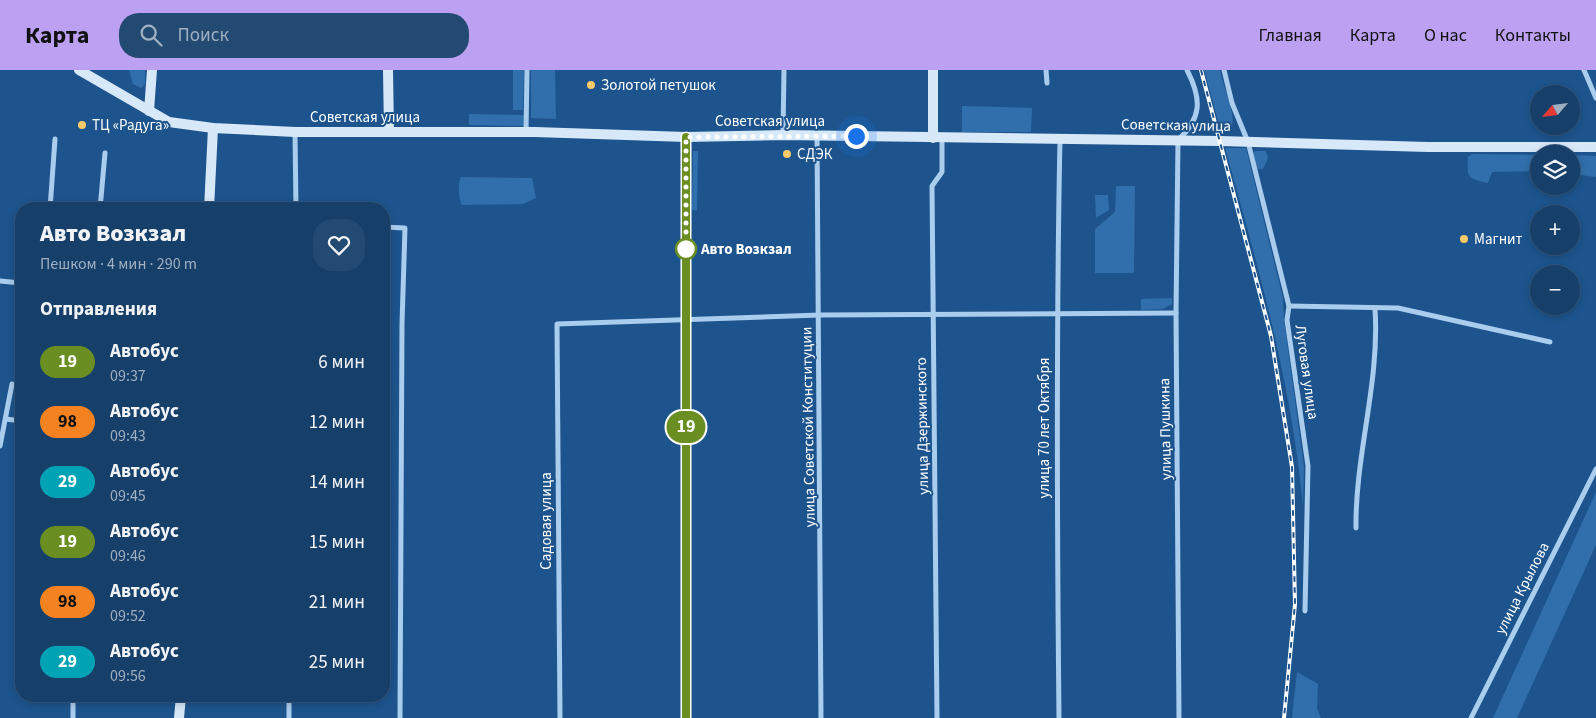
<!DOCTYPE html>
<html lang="ru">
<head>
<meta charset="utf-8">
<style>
  :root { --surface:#163f6a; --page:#234a72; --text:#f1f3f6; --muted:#9eafc1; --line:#35587e; --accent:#bca0f2 }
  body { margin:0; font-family:"Source Sans 3",sans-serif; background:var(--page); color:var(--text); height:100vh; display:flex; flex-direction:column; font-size:19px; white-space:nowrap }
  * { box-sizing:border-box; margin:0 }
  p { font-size:16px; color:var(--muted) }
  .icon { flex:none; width:28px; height:28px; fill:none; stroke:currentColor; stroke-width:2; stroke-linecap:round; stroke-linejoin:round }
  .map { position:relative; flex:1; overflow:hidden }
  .panel { position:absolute; left:15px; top:132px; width:375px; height:500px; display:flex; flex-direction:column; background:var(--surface); border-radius:20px; box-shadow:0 2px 8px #0003,0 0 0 1px var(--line) }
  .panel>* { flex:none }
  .badge { padding:0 10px; border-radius:16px; font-size:18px; line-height:32px }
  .needle { width:32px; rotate:242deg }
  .tools { position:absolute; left:1530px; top:15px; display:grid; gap:10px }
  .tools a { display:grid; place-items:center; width:50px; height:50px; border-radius:50%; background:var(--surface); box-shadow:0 2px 8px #0003,0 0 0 1px var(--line); font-size:25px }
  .you { position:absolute; width:25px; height:25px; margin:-12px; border:4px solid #fff; border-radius:50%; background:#1a73e8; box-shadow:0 0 0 8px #1a73e833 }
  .map>.badge { position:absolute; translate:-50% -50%; box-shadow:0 0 0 2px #fff }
  h2 { padding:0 25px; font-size:19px; line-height:45px }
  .round { display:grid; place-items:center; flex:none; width:52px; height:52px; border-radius:20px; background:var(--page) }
  .overview { display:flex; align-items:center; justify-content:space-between; height:85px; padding:0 25px }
  h1 { font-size:24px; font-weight:800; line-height:38px }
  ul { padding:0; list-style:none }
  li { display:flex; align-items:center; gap:15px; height:60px; padding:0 25px }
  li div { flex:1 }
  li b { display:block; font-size:19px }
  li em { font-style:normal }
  li .badge { min-width:55px; font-weight:700; text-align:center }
  header { display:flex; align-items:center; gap:30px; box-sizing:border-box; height:70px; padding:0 25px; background:var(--accent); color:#111 }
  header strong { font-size:24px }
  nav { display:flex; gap:28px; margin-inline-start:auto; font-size:18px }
  .search { width:350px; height:45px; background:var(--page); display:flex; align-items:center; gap:12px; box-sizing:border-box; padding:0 18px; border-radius:20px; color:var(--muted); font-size:19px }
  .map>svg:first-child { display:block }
  .green { fill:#306fab }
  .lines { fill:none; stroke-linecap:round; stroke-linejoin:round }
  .street { stroke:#aacced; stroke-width:5 }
  .secondary { stroke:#d7e8f9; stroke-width:10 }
  .rail-casing { stroke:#fff; stroke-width:4 }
  .rail { stroke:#1d548d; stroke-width:2; stroke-dasharray:5.5; stroke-linecap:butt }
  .line-casing { stroke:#fff; stroke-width:11 }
  .line { stroke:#6b8e23; stroke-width:8 }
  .walk { stroke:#fff; stroke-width:5; stroke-dasharray:0 9 }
  .poi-dot { fill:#fdca69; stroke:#1d548d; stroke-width:2 }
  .stop-dot { fill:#fff; stroke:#6b8e23; stroke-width:2.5 }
  .labels { text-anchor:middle; stroke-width:4; stroke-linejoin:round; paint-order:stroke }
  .poi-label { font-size:15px; fill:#fff; stroke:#1d548d; text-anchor:start }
  .street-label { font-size:15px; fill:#fff; stroke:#1d548d }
  .stop-label { font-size:15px; font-weight:bold; fill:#fff; stroke:#1d548d; text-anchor:start }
</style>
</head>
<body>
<header>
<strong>Карта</strong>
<div class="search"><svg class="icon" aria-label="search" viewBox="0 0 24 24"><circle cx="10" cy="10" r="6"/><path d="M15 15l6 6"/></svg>Поиск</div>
<nav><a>Главная</a><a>Карта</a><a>О нас</a><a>Контакты</a></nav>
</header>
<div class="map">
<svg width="1596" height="648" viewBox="0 0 1596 648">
  <rect width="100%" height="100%" fill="#1d548d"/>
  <g class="green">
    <path d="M129 0H145V14L141 18 133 14Z"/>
    <path d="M513 0H524L523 40H513Z"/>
    <path d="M531 0H555L556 49 531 48Z"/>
    <path d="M1204 0H1220C1223 18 1236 41 1232 57L1220 58Z"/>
    <path d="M962 36 1032 38 1031 62H962Z"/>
    <path d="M469 44 525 45 524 56 469 55Z"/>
    <path d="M1225 78H1246L1283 228 1284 249 1304 397 1303 437C1292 314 1258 196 1225 78Z"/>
    <path d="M693 81H698L697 140H692Z"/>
    <path d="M1255 81H1266L1268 88 1263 99H1257L1253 84Z"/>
    <path d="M1472 84 1539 85V101L1492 102 1488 113C1467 108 1467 109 1468 87Z"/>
    <path d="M1571 85 1596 86V107L1571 104Z"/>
    <path d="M461 107 532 108 536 128 523 134 462 135C458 130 458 112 461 107Z"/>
    <path d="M1116 116H1135L1134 203H1095V159L1115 142Z"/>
    <path d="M1095 125H1108L1109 140 1096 148Z"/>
    <path d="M1172 228V234L1163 239 1141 240V229Z"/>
    <path d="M1596 422V475L1517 648H1493Z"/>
    <path d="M1297 602 1318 614 1317 639 1321 648H1292Z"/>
  </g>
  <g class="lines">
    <g class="street">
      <path d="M1046 0 1047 13"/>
      <path d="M1224 0 1232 33 1248 72 1289 236 1287 250 1308 396 1305 541"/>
      <path d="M1584 0 1596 28"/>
      <path d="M295 62 296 139"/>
      <path d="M526 62 527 0"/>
      <path d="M783 65 784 0"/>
      <path d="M817 66 821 648"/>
      <path d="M686 67V648"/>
      <path d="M50 139 55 69"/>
      <path d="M100 139 105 83"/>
      <path d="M384 157 405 158 402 254 400 648"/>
      <path d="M0 211 21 213"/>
      <path d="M1289 236 1398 238 1550 272"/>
      <path d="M6 349 21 351"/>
      <path d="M0 376 12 314"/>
      <path d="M1356 458C1355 385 1380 312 1375 239"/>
      <path d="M73 648V626"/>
      <path d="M289 648V626"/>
      <path d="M560 648 557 254 820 245 1176 243"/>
      <path d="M937 648 932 116 942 102V68"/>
      <path d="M1059 648C1057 455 1056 262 1060 69"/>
      <path d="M1179 648 1176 243 1178 70C1202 48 1202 29 1187 0"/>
      <path d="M1471 648 1596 399"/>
    </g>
    <g class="secondary">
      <path d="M79 0 169 52 213 58 295 62H535L686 67 783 65 1220 71 1428 77H1596"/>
      <path d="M388 0 389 62"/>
      <path d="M149 41 152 0"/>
      <path d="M933 68V0"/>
      <path d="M209 139 213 58"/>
      <path d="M179 648 181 626"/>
    </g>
    <g class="rail-casing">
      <path id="rail" d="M1201 0 1271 266 1292 397 1295 534 1284 648"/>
    </g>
    <use href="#rail" class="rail"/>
  </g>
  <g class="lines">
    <g class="line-casing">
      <path id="line" d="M686 67V648"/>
    </g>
    <use href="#line" class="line"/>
    <path class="walk" d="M686 179V184V67L856 66"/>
  </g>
  <g class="poi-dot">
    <circle cx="591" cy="15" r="5"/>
    <circle cx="82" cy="55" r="5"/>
    <circle cx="787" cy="84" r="5"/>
    <circle cx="1464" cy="169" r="5"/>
  </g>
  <circle class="stop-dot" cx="686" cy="179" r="10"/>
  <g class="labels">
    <g class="poi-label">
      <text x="601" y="20">Золотой петушок</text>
      <text x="92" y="60">ТЦ «Радуга»</text>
      <text x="797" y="89">СДЭК</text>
      <text x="1474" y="174">Магнит</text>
    </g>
    <g class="street-label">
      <text x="365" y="52">Советская улица</text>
      <text x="770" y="56">Советская улица</text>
      <text transform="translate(1176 55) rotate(1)" y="5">Советская улица</text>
      <text transform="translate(1307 302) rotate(82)" y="5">Луговая улица</text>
      <text transform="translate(922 356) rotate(-91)" y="5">улица Дзержинского</text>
      <text transform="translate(808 357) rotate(-91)" y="5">улица Советской Конституции</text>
      <text transform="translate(1044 358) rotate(-90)" y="5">улица 70 лет Октября</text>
      <text transform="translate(1165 359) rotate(-91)" y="5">улица Пушкина</text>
      <text transform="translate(546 451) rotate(-90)" y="5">Садовая улица</text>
      <text transform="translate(1522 518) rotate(-63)" y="5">улица Крылова</text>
    </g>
    <g class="stop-label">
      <text x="701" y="184">Авто Возкзал</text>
    </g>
  </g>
</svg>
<div class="tools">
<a><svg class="needle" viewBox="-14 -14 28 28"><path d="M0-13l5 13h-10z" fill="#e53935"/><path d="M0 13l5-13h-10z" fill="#9eafc1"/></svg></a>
<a><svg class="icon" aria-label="layers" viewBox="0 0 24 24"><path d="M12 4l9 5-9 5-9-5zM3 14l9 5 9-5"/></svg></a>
<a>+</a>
<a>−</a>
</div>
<div class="you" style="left:856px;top:66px"></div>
<b class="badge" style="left:686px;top:357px;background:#6b8e23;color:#fff">19</b>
<section class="panel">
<div class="overview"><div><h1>Авто Возкзал</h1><p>Пешком · 4 мин · 290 m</p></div><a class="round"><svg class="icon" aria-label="heart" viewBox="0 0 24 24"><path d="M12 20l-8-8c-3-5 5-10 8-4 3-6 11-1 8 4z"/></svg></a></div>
<h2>Отправления</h2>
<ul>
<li><span class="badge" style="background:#6b8e23;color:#fff">19</span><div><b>Автобус</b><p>09:37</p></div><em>6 мин</em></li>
<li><span class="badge" style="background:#f58220;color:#111">98</span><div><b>Автобус</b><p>09:43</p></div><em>12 мин</em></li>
<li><span class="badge" style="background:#00a3b4;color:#fff">29</span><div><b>Автобус</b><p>09:45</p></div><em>14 мин</em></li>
<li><span class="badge" style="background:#6b8e23;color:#fff">19</span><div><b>Автобус</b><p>09:46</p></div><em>15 мин</em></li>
<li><span class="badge" style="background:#f58220;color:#111">98</span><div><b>Автобус</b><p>09:52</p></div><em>21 мин</em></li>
<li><span class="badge" style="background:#00a3b4;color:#fff">29</span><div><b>Автобус</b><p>09:56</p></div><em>25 мин</em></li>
</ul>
</section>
</div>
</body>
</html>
